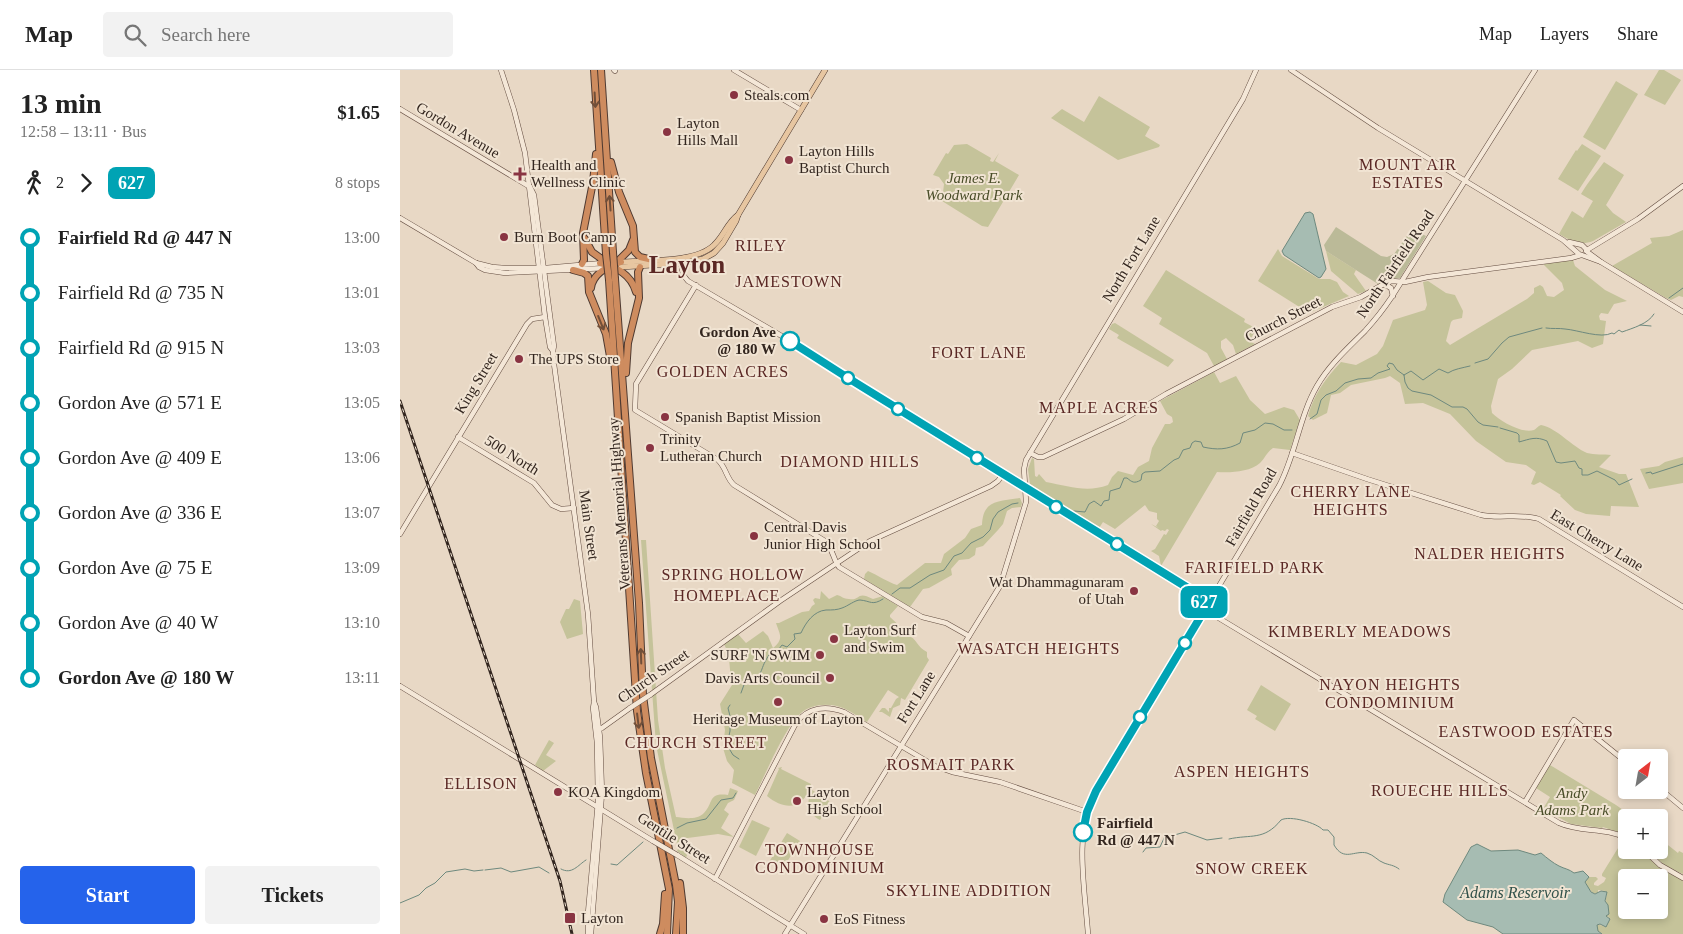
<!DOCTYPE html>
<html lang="en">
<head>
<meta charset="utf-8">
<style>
  :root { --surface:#fff; --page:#f2f2f2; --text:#222; --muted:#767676; --line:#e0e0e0; --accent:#2563eb }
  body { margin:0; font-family:Georgia,serif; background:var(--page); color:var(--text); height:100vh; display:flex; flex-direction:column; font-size:19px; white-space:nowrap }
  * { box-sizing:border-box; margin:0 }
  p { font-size:16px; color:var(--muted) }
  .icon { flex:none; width:28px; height:28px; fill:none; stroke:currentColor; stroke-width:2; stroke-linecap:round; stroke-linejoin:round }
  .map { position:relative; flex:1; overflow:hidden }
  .details { display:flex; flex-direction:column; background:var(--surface); width:400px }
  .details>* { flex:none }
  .badge { padding:0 10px; border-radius:8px; font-size:18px; line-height:32px }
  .needle { width:32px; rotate:31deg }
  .tools { position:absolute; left:1218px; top:679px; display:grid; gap:10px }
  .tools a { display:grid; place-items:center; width:50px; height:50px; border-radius:5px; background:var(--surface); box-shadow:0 2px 8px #0003; font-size:25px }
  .map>.badge { position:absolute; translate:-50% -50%; box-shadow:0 0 0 2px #fff }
  .legs { display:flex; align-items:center; gap:8px; height:55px; padding:0 20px; font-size:16px }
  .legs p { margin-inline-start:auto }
  .overview { display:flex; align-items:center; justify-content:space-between; height:85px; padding:0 20px }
  h1 { font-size:28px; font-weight:600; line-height:38px }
  .button { display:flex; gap:10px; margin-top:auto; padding:10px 20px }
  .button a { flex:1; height:58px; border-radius:5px; background:var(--accent); color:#fff; font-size:20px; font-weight:600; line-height:58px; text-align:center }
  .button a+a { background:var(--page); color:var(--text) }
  ul { padding:0 20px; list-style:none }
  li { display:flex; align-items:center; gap:18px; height:55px; font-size:19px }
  li i { display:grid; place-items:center; width:8px; height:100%; margin:0 6px; background:currentColor }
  li i::after { content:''; width:12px; height:12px; margin:-6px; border:4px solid; border-radius:50%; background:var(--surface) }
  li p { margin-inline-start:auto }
  li:first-child i { background:linear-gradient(#0000 50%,currentColor 0) }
  li:last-child i { background:linear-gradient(currentColor 50%,#0000 0) }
  header { display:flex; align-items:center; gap:30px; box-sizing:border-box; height:70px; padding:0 25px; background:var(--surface); border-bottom:1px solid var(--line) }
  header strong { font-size:24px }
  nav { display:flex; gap:28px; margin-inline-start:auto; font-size:18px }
  .search { width:350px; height:45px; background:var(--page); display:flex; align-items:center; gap:12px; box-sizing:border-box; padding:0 18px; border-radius:5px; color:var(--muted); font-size:19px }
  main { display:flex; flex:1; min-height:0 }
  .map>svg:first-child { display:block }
  .green { fill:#c5c39a; fill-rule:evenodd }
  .cemetery { fill:#bbba98 }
  .water { fill:#a6bcb2; stroke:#6e897e }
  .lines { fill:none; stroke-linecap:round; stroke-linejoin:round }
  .stream { stroke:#6e897e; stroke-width:1 }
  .secondary-casing { stroke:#634c40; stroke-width:5.5 }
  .primary-casing { stroke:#4f3a31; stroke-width:6 }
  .highway-casing { stroke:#4f3a31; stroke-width:8 }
  .secondary { stroke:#f4e7d7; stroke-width:4.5 }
  .primary { stroke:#e7c6a1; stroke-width:5 }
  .highway { stroke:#ce8c5f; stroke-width:6 }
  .rail-casing { stroke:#33261f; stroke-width:3 }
  .rail { stroke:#f1e4d3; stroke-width:1; stroke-dasharray:4; stroke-linecap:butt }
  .secondary-bridge-casing { stroke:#634c40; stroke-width:5.5; stroke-linecap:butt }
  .highway-bridge-casing { stroke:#4f3a31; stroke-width:8; stroke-linecap:butt }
  .secondary-bridge { stroke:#f4e7d7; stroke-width:4.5 }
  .highway-bridge { stroke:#ce8c5f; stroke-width:6 }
  .oneway { stroke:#714f39 }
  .line-1-casing { stroke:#fff; stroke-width:11 }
  .line-1 { stroke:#00a3b4; stroke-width:8 }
  .poi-dot { fill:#893442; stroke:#f1e4d3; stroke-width:2 }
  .stop-1-dot { fill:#fff; stroke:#00a3b4; stroke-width:2.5 }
  .labels { text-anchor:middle; stroke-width:4; stroke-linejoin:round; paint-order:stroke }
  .poi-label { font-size:15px; fill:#33261f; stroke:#f1e4d3; text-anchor:start }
  .street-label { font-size:15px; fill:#33261f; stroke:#f1e4d3 }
  .park-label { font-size:15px; font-style:italic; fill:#494d28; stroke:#f1e4d3 }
  .stop-label { font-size:15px; font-weight:bold; fill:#33261f; stroke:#f1e4d3; text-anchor:end }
  .neighbourhood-label { font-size:16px; letter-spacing:1px; fill:#5a2724; stroke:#f1e4d3 }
  .water-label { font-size:16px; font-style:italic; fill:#30514a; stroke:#f1e4d3 }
  .town-label { font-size:25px; font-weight:bold; fill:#5a2724; stroke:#f1e4d3 }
</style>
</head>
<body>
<header>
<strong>Map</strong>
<div class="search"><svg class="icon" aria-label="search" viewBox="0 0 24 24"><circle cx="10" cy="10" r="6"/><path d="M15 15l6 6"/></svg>Search here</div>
<nav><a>Map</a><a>Layers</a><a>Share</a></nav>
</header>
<main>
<section class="details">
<div class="overview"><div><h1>13 min</h1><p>12:58 – 13:11 · Bus</p></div><b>$1.65</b></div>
<div class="legs"><svg class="icon" aria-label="walk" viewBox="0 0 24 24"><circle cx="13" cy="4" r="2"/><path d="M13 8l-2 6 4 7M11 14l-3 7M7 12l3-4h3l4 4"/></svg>2<svg class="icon" aria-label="forward" viewBox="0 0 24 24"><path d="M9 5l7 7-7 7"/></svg><b class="badge" style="background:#00a3b4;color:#fff">627</b><p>8 stops</p></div>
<ul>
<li><i style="color:#00a3b4"></i><b>Fairfield Rd @ 447 N</b><p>13:00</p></li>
<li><i style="color:#00a3b4"></i><span>Fairfield Rd @ 735 N</span><p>13:01</p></li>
<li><i style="color:#00a3b4"></i><span>Fairfield Rd @ 915 N</span><p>13:03</p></li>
<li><i style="color:#00a3b4"></i><span>Gordon Ave @ 571 E</span><p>13:05</p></li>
<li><i style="color:#00a3b4"></i><span>Gordon Ave @ 409 E</span><p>13:06</p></li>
<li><i style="color:#00a3b4"></i><span>Gordon Ave @ 336 E</span><p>13:07</p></li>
<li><i style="color:#00a3b4"></i><span>Gordon Ave @ 75 E</span><p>13:09</p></li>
<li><i style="color:#00a3b4"></i><span>Gordon Ave @ 40 W</span><p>13:10</p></li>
<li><i style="color:#00a3b4"></i><b>Gordon Ave @ 180 W</b><p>13:11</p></li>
</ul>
<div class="button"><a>Start</a><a>Tickets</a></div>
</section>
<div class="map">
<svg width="1283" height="864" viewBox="0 0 1283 864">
  <rect width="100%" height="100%" fill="#e8d8c5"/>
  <g class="green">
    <path d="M1259 0H1264L1281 10 1265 35 1244 25Z"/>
    <path d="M1216 11 1238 24 1205 80 1183 67Z"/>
    <path d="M699 26 750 57 745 66 760 75 759 77 718 90 651 48 662 39 684 52Z"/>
    <path d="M567 74 591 88 590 91 593 92 599 83 595 91 619 105 588 157 582 156 542 131 544 114 539 107 533 105 546 83 548 84 554 75Z"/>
    <path d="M1182 74 1201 86 1178 121 1158 109 1176 80 1177 81Z"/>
    <path d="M1204 92 1224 105 1206 135 1213 143 1226 152 1193 171C1180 176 1171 171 1159 164L1172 141 1183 148 1193 131 1181 124C1188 112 1196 103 1204 92Z"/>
    <path d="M1283 160V227L1279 226 1271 230 1266 228 1212 196 1252 173 1250 168 1269 166Z"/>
    <path d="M878 179 882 186 919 209H930L937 212 943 222 949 226 909 243 858 211Z"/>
    <path d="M926 181 956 200 954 204 966 221 958 224 931 201Z"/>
    <path d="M1173 190 1175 196 1205 220 1227 231 1214 234 1208 244 1201 243 1199 246 1200 250 1206 251 1203 274 1192 278 1178 271 1132 280 1112 299 1098 309 1091 336 1092 343C1100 351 1122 364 1134 360 1136 359 1138 356 1141 355 1157 358 1171 376 1187 383 1194 385 1204 384 1211 385L1199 397 1219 404H1226L1239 437 1211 436 1210 446 1186 444 1175 440 1160 426 1161 425 1140 412 1134 415 1131 414 1136 402 1126 395 1106 392 1076 371 1050 344 1023 333 1005 334 1000 313 990 306 985 308 951 315 940 323 931 325 927 343 913 350 908 346C914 324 926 308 941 292L956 295 977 284 983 276 993 250 1025 240 1027 235 1023 212 1028 211 1046 223 1055 225 1063 241 1062 248 1053 250 1051 252 1046 271 1050 275 1127 229 1134 223V218L1140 215 1143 217 1147 226 1154 227 1164 220 1162 213 1144 195 1145 193Z"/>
    <path d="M766 200 845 249 844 252 857 259 849 271 855 274 836 284 833 275 826 268 821 271V278L827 289 814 296 807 283 759 254 762 248 743 236Z"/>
    <path d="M715 253 774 290 768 297 722 271 717 268 719 265 709 259 712 254Z"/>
    <path d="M814 302 820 313 836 306 850 330 865 344 884 337 894 340 900 350 890 380 873 378C867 382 865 388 860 393 850 402 830 403 817 402L761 496 759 486 751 481 755 479 764 464 766 465 769 460 767 459 765 461 762 460 761 461 751 454 759 458 756 456 759 451 757 449V443L749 441 745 435 715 459 703 452 699 458 666 438 630 414 628 399 632 388 634 389 635 406 637 407 639 404 646 412C668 416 687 423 708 415L712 407 718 401 733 405 738 397 749 391 752 378 765 354H770L773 352 772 347 767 344 760 331Z"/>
    <path d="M1283 387V413L1249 419 1240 399 1259 396 1265 392Z"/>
    <path d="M620 428 622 433 621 437 612 438 607 441 603 454 598 460 583 476 576 478 575 485 569 489 559 490 551 499 552 505 529 518 523 519 510 537 464 509 465 504 468 501C478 505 487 512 497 515L525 493H541L544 484 565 468 571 459 582 455C583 429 599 432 620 428Z"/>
    <path d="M241 470H246L258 650 265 698 276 747C284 748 296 750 303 744 314 734 307 722 328 725L330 718 338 721 334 730 328 733 324 740 329 744 321 758 334 767 318 764 280 769 283 780 287 785 286 788 277 781 278 779 256 675Z"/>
    <path d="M421 521 429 529 437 525C442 526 443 529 449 529 461 531 456 520 473 529L483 526 498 536 490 545V547L505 561 512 565 511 567C517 570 517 577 527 582V587L529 590 505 630 501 628 500 635 493 638 490 647 482 642H479L482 638H485L489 642V638H491L496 629 499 627 488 620 467 652C458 647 450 640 440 637 428 633 410 634 400 644 384 659 366 703 355 725L332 713 334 700 327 691 323 678 325 660 320 634 332 615C329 601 331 586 324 574L338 564 346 573 363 561 368 566 373 578C384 569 380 565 376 553H379L402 542 409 541 412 536 415 534 413 530 415 528 420 529Z"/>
    <path d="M174 529 180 531 183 564 167 569 160 552 166 539H169Z"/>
    <path d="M861 615 891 634 875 661 855 649 857 646 847 640Z"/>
    <path d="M149 670 154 673 146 685 156 691 143 701 135 695Z"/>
    <path d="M1150 695 1216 735 1233 747 1226 748V765L1203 757 1202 758 1171 754 1143 739 1150 727 1136 718Z"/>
    <path d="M382 697 381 699 411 714C404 740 385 741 367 726L379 699 378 698Z"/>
    <path d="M412 720 429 731 430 734 420 750C407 743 406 732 412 720Z"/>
    <path d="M352 750 370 758 356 786 339 777Z"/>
    <path d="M387 763 400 771 382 800 369 792Z"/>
    <path d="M1259 768 1278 783 1279 781 1283 783V804L1267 797 1247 780H1259Z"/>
    <path d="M1223 770H1226V780H1240L1261 799 1283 810V864H1202L1198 861 1196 857 1197 854 1206 857 1209 847 1206 846C1208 838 1204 832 1207 824L1205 821 1198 820V823H1193L1188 818 1185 810 1189 807H1196L1198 809 1194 813V815L1198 816 1204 812 1206 808 1202 806V804ZM1226 808H1259V840H1226Z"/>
  </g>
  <path class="cemetery" d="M936 157 981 186 987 187 994 184 1012 159 1026 166 1000 208 989 209 978 214 926 181 924 175Z"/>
  <g class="water">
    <path d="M910 142 913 144 926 199 921 207 919 208 884 185 882 181 905 143Z"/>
    <path d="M1077 774 1091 781 1118 780 1135 785 1141 783C1147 788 1153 793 1159 796 1165 799 1169 799 1174 803L1183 801 1189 807 1185 812 1191 822 1195 824 1201 821 1207 822 1205 831 1208 835 1209 844 1206 846 1210 849 1206 857 1200 854 1197 855 1198 861 1202 864H1103L1093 857 1067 850 1043 832 1045 824 1071 777Z"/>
  </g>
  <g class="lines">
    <g class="stream">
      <path d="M1269 228 1283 218"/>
      <path d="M1240 255 1251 256"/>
      <path d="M1146 258C1152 259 1159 258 1165 259 1178 260 1201 269 1212 263L1214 264 1219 260 1222 262C1233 258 1248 254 1254 244"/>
      <path d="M1075 293 1088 289 1102 273 1109 267 1142 258"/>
      <path d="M1004 305 1005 312 1008 318 1012 321 1031 325 1052 337H1063L1067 339 1078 352 1083 355 1098 357"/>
      <path d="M1004 305 1011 301 1023 310 1039 299 1048 303C1054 299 1062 298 1070 296"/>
      <path d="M910 349 917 344 921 330 926 325 936 321 945 313 958 309 971 308 978 303 990 299 987 296 989 293 993 294 997 300 1004 305"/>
      <path d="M1100 358 1117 363 1119 365V372C1130 369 1136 366 1147 371L1156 392 1161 393 1175 391 1179 398 1182 399V405H1188L1197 401 1215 410 1219 415 1232 409"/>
      <path d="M1246 403 1251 402 1252 404 1283 394"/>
      <path d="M674 441 685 442 689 434 694 431 701 436 704 431 709 430 710 421 720 418 724 408H727C732 412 734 414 741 410L742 404 745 402 760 401 774 390 779 388 783 380 790 378 792 373 795 371 801 372 803 377C817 380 827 380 840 373L843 363 855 360 865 353 873 354 884 360H892"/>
      <path d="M492 524 500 518H510L530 505 544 500 554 486 562 483 571 473 583 467 590 460 593 449 598 442 612 434 618 433"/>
      <path d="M341 623 345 612C367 603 357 603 369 585L375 584 382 575 387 577 395 569 394 564 401 563C406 552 414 541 426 540 432 540 437 540 442 538 448 536 455 530 460 530 471 531 472 536 483 529"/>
      <path d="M330 635 328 638 330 646V661L327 675 333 685 339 689"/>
      <path d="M277 758 287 753 306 749 321 730 333 728 336 723"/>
      <path d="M829 769C851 764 864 771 881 750 890 745 917 753 923 760H928L934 767V775C944 792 954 780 967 783 974 785 978 791 984 793 989 795 994 795 999 799"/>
      <path d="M743 782 746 778 760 777 765 766H771L785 762 807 770 822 768"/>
      <path d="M211 794 217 795 243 772"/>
      <path d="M161 799C172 805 178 795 186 790"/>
      <path d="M85 800 101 798 111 802 139 797 149 803"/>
      <path d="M0 833 19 825 26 818 35 813 46 802 65 799 74 801 83 800"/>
    </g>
    <g class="secondary-casing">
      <g id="secondary">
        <path d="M101 0 114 40 125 83 145 247 150 277 153 281"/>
        <path d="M214 0 215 1"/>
        <path d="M334 0 401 40"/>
        <path d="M891 0 978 58 1163 170 1179 184 1201 192"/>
        <path d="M0 39 130 117"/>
        <path d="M130 117 134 125 154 276 153 281 154 294 188 544 194 632 193 638 197 673 198 732 188 843V864"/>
        <path d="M0 148 76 193 92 197 105 198H145L203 193"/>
        <path d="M1169 172 1182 175 1187 180"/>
        <path d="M1187 180 1238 149 1283 116"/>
        <path d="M1186 181 1201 192 1283 242"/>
        <path d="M76 193 79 197 85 200 105 203 206 198"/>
        <path d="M284 193C280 199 283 206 288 211L397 275 448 308 791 520 817 547 1159 753C1181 763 1205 757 1226 768"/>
        <path d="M984 214 991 218 993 226"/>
        <path d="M296 215 236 314 235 340 318 390C326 397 326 408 334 415L425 471C433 479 433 489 439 497L522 547 546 553 569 566"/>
        <path d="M58 367 134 413 152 435 161 439 174 438"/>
        <path d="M630 383 638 387H643L724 349 766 324 932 237 961 227 984 214 992 211 1005 212 1028 207 1171 188 1181 185"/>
        <path d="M892 383 967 409 1081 445C1100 449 1120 443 1139 449L1283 537"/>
        <path d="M0 464 127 254 132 249 145 247"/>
        <path d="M801 546 808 544 816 547"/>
        <path d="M0 616 253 771"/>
        <path d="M250 625 380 531 470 471 591 416 598 411 603 404"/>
        <path d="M199 659 202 658 230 638"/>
        <path d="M1259 718 1283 738"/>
        <path d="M1125 732 1174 650 1226 692"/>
        <path d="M1244 780 1260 795 1283 808"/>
        <path d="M277 785 404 864"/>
        <path d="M315 809 396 653C408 637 426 635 444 642L535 696 552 702 600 712 687 742"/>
        <path d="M191 864 202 723 200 667 196 637 194 632"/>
        <path d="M385 864 600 516 626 432 624 399 626 390 843 29 856 0"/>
        <path d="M688 864C685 820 674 764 694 724L879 416C896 384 899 347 917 316 929 295 948 278 965 261 974 251 983 240 991 228L1135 0"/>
      </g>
    </g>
    <g class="primary-casing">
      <g id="primary">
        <path d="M221 192C246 190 296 193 314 175 324 166 327 153 338 145"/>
        <path d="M221 197 284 193 303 189 314 183 323 173 336 151 338 145 425 0"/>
      </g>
    </g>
    <g class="highway-casing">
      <g id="highway">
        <path d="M194 0 206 184"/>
        <path d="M201 0 213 182"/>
        <path d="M211 92 219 122 233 156 235 182 240 187 253 190"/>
        <path d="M185 169 192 182 206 192"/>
        <path d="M217 192 229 180 233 170"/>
        <path d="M200 193C216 197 231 204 236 222"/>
        <path d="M182 194 184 190 183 163 193 112 196 84"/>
        <path d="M173 200 184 203 188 206 189 222 206 264 211 292"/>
        <path d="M215 209 239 533 243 625 251 688 276 815 278 832 276 864"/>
        <path d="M209 210 237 641 246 703 269 819 267 864"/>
        <path d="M191 218C193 203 208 196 221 192"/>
        <path d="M226 303 228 273 239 228 238 202 240 197"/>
        <path d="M280 813 283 838V864"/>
        <path d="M260 864 263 854 265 824"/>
      </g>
    </g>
    <use href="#secondary" class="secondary"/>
    <use href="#primary" class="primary"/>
    <use href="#highway" class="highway"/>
    <g class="rail-casing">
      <path id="rail" d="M0 331 160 811 172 864"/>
    </g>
    <use href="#rail" class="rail"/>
    <g class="secondary-bridge-casing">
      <g id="secondary-bridge">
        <path d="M230 638 250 625"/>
        <path d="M253 771 277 785"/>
      </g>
    </g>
    <g class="highway-bridge-casing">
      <g id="highway-bridge">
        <path d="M213 182 215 209"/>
        <path d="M206 184 209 210"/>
      </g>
    </g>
    <use href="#secondary-bridge" class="secondary-bridge"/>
    <use href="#highway-bridge" class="highway-bridge"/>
  </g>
  <defs><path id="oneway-shaft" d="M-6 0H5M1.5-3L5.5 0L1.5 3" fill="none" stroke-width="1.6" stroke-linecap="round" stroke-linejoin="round" transform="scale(1.25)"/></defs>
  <g class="oneway">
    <use href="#oneway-shaft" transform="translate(195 30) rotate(87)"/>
    <use href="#oneway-shaft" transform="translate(210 133) rotate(-94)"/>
    <use href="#oneway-shaft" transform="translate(201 253) rotate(68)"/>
    <use href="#oneway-shaft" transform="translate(241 586) rotate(-92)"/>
    <use href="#oneway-shaft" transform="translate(238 651) rotate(83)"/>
  </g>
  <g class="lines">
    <g class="line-1-casing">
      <path id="line-1" d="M390 271 448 308 788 518 807 536 696 721 687 742 683 762"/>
    </g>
    <use href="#line-1" class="line-1"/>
  </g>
  <g class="poi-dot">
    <circle cx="334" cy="25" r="5"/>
    <circle cx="267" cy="62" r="5"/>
    <circle cx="389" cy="90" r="5"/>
    <path d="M117.5 96.5h5v5h5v5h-5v5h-5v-5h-5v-5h5z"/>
    <circle cx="104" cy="167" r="5"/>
    <circle cx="119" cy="289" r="5"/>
    <circle cx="265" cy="347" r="5"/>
    <circle cx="250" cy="378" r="5"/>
    <circle cx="354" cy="466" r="5"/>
    <circle cx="734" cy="521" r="5"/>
    <circle cx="434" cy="569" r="5"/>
    <circle cx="420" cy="585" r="5"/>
    <circle cx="430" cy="608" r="5"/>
    <circle cx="378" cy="632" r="5"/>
    <circle cx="158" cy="722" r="5"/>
    <circle cx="397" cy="731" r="5"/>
    <rect x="164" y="842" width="12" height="12" rx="2.5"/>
    <circle cx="424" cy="849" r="5"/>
  </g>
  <g class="stop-1-dot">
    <circle cx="390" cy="271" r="9"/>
    <circle cx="448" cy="308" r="6"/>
    <circle cx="498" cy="339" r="6"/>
    <circle cx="577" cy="388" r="6"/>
    <circle cx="656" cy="437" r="6"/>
    <circle cx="717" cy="474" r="6"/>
    <circle cx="785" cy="573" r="6"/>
    <circle cx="740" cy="647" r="6"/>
    <circle cx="683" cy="762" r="9"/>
  </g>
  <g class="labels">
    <g class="poi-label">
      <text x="344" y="30">Steals.com</text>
      <text x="277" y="58">Layton<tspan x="277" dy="17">Hills Mall</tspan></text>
      <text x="399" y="86">Layton Hills<tspan x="399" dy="17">Baptist Church</tspan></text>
      <text x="131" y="100">Health and<tspan x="131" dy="17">Wellness Clinic</tspan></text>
      <text x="114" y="172">Burn Boot Camp</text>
      <text x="129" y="294">The UPS Store</text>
      <text x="275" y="352">Spanish Baptist Mission</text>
      <text x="260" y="374">Trinity<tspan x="260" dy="17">Lutheran Church</tspan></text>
      <text x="364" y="462">Central Davis<tspan x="364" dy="17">Junior High School</tspan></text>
      <text x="724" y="517" text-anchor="end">Wat Dhammagunaram<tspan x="724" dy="17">of Utah</tspan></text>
      <text x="444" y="565">Layton Surf<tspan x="444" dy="17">and Swim</tspan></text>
      <text x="410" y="590" text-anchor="end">SURF 'N SWIM</text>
      <text x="420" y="613" text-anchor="end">Davis Arts Council</text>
      <text x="378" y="654" text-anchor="middle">Heritage Museum of Layton</text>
      <text x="168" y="727">KOA Kingdom</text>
      <text x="407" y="727">Layton<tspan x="407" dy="17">High School</tspan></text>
      <text x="181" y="853">Layton</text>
      <text x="434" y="854">EoS Fitness</text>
    </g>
    <g class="street-label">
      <text transform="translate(58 60) rotate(31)" y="5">Gordon Avenue</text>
      <text transform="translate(731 189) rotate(-59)" y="5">North Fort Lane</text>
      <text transform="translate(995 194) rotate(-56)" y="5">North Fairfield Road</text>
      <text transform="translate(883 249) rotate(-27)" y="5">Church Street</text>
      <text transform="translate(76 313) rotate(-59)" y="5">King Street</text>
      <text transform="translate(112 385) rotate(32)" y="5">500 North</text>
      <text transform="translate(219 434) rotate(-94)" y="5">Veterans Memorial Highway</text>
      <text transform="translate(851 437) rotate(-60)" y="5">Fairfield Road</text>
      <text transform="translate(189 455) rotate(82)" y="5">Main Street</text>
      <text transform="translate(1197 470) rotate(31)" y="5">East Cherry Lane</text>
      <text transform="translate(253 606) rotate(-35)" y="5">Church Street</text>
      <text transform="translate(516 627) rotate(-58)" y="5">Fort Lane</text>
      <text transform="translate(274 768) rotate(32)" y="5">Gentile Street</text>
    </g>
    <g class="park-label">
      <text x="574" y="113">James E.<tspan x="574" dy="17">Woodward Park</tspan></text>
      <text x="1172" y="728">Andy<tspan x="1172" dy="17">Adams Park</tspan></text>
    </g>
    <g class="stop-label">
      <text x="376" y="267">Gordon Ave<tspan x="376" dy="17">@ 180 W</tspan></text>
      <text x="697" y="758" text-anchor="start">Fairfield<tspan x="697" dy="17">Rd @ 447 N</tspan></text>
    </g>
    <g class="neighbourhood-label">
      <text x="1008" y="100">MOUNT AIR<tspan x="1008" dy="18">ESTATES</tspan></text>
      <text x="361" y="181">RILEY</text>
      <text x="389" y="217">JAMESTOWN</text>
      <text x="579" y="288">FORT LANE</text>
      <text x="323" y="307">GOLDEN ACRES</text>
      <text x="699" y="343">MAPLE ACRES</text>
      <text x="450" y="397">DIAMOND HILLS</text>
      <text x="951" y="427">CHERRY LANE<tspan x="951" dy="18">HEIGHTS</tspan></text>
      <text x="1090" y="489">NALDER HEIGHTS</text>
      <text x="855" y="503">FARIFIELD PARK</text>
      <text x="333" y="510">SPRING HOLLOW</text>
      <text x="327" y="531">HOMEPLACE</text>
      <text x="960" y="567">KIMBERLY MEADOWS</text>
      <text x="639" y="584">WASATCH HEIGHTS</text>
      <text x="990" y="620">NAYON HEIGHTS<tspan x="990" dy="18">CONDOMINIUM</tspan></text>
      <text x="1126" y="667">EASTWOOD ESTATES</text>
      <text x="296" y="678">CHURCH STREET</text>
      <text x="551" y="700">ROSMAIT PARK</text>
      <text x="842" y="707">ASPEN HEIGHTS</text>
      <text x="81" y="719">ELLISON</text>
      <text x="1040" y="726">ROUECHE HILLS</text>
      <text x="420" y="785">TOWNHOUSE<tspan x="420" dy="18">CONDOMINIUM</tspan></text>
      <text x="852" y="804">SNOW CREEK</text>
      <text x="569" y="826">SKYLINE ADDITION</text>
    </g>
    <g class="water-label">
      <text x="1115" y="828">Adams Reservoir</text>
    </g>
    <g class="town-label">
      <text x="287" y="203">Layton</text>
    </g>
  </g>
</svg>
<div class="tools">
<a><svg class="needle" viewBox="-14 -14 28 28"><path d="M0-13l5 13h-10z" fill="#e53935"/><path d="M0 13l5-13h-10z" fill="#767676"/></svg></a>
<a>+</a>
<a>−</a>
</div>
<b class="badge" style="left:804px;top:532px;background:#00a3b4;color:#fff">627</b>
</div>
</main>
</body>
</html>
